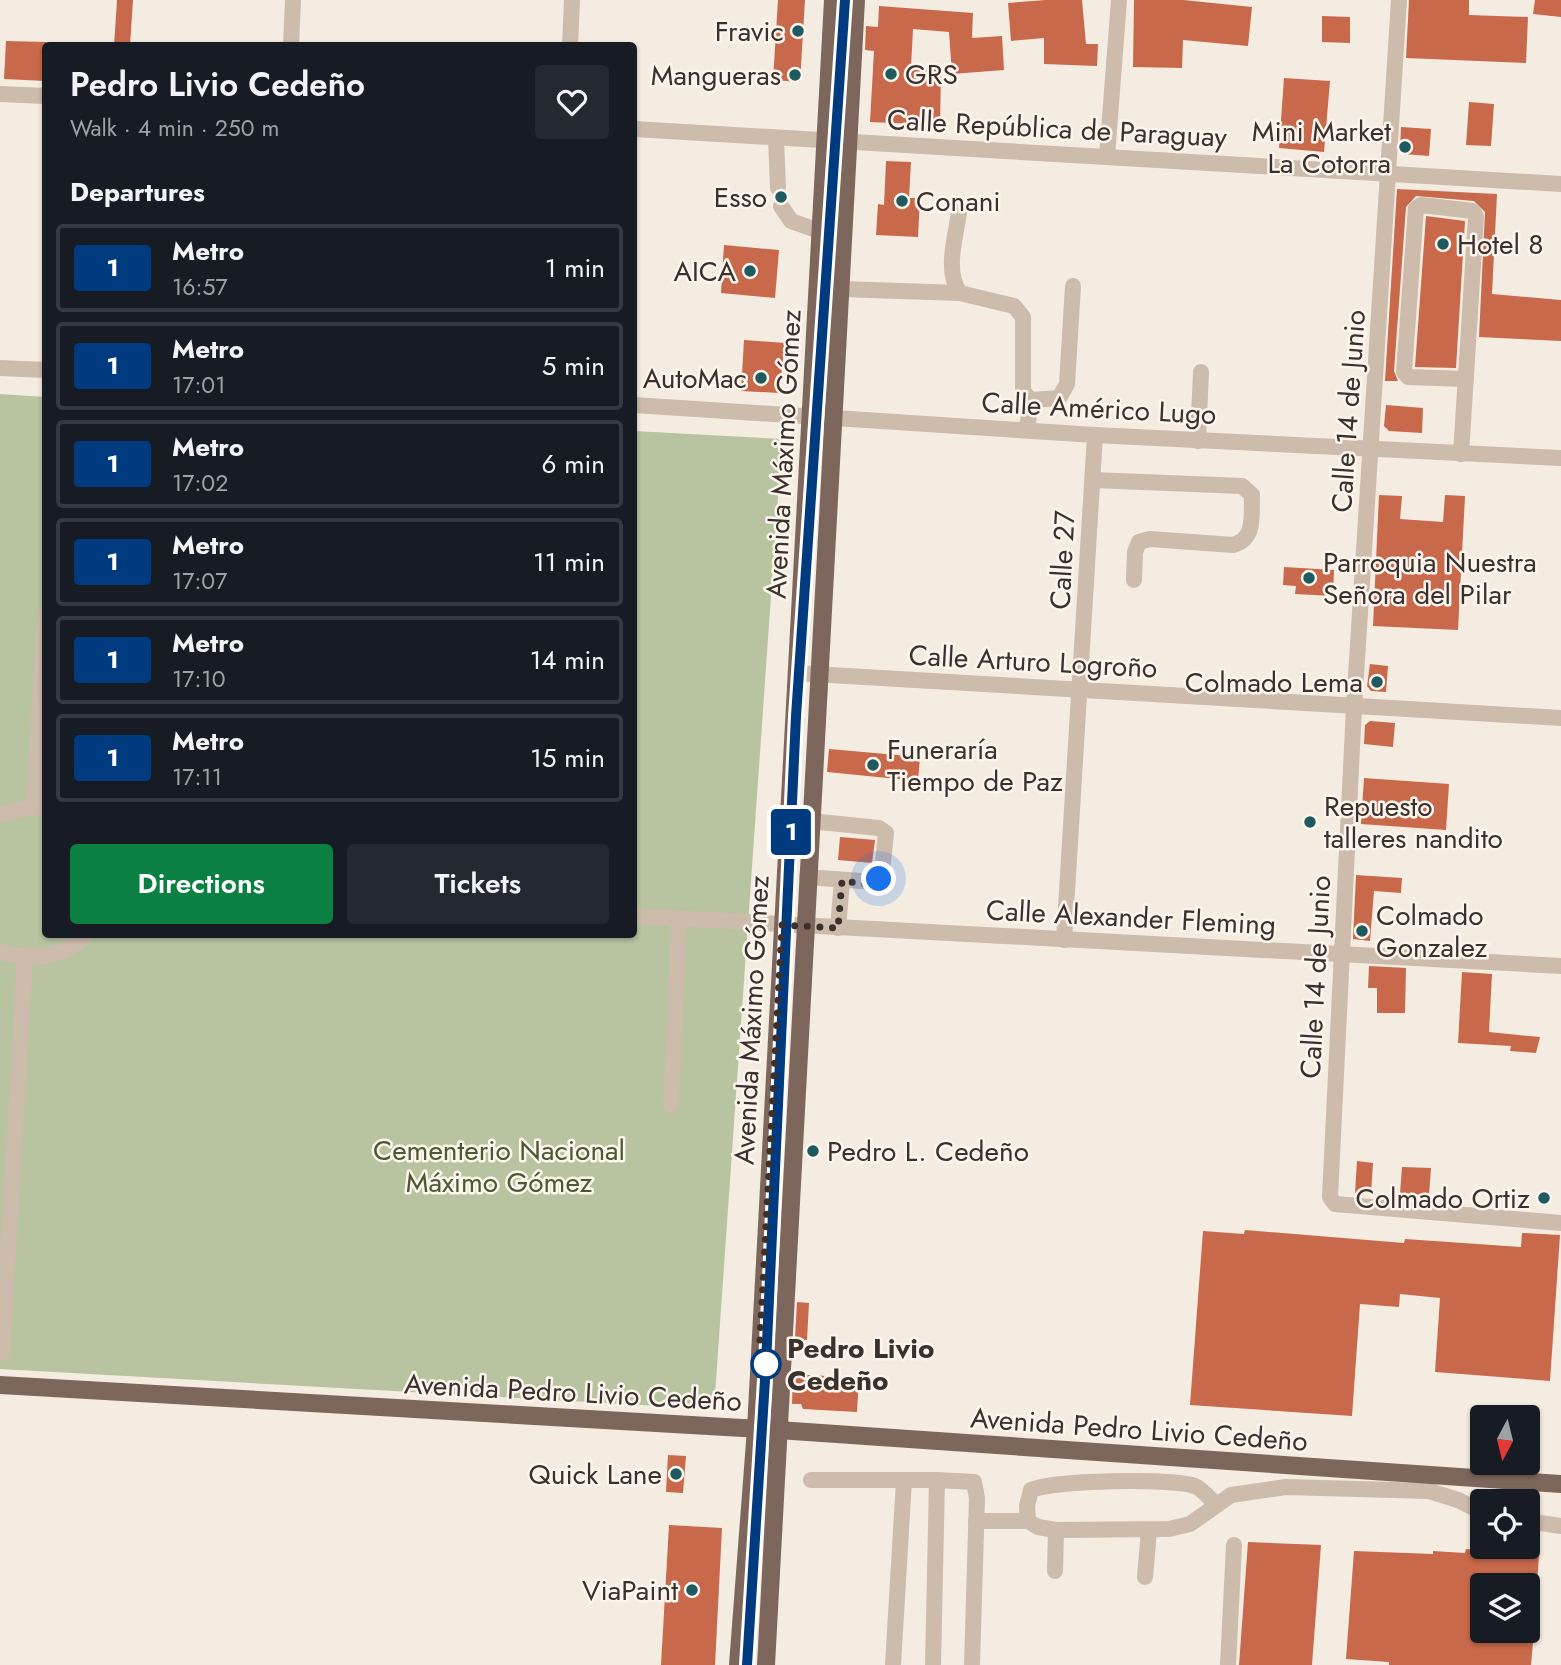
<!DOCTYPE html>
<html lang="en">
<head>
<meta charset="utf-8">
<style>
  :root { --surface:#171b24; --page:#242831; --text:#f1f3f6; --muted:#9ea1a6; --line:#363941; --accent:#0b8043 }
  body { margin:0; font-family:Jost,sans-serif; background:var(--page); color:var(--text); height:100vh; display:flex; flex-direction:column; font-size:26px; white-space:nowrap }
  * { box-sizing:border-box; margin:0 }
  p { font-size:23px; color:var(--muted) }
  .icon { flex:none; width:38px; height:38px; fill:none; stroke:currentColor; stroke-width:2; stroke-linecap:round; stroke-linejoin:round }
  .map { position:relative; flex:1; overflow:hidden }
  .panel { position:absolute; left:42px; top:42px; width:595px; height:896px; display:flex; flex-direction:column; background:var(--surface); border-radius:7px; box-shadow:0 2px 5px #0004 }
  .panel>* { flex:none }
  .badge { padding:0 14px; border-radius:5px; font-size:24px; line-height:46px }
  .needle { width:46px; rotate:187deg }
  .fabs { position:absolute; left:1470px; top:1405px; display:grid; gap:14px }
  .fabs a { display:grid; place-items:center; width:70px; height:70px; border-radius:7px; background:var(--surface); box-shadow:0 2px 5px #0004; font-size:35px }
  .you { position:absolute; width:35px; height:35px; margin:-18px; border:5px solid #fff; border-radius:50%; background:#1a73e8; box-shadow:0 0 0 10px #1a73e833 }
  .map>.badge { position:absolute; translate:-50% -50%; box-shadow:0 0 0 4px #fff }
  h2 { padding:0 28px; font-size:26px; line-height:63px }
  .round { display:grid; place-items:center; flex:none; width:74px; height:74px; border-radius:7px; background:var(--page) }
  .overview { display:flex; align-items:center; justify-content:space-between; height:119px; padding:0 28px }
  h1 { font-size:33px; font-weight:600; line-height:52px }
  .cta { display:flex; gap:14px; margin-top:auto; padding:14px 28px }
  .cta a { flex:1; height:80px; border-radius:7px; background:var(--accent); color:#fff; font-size:28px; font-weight:600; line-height:80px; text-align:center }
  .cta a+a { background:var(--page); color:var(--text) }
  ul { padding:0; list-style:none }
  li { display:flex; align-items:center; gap:21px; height:88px; margin:0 14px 10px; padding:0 14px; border:4px solid var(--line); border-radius:7px }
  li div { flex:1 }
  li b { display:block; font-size:26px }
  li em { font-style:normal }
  li .badge { min-width:77px; font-weight:700; text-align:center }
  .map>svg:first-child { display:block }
  .green { fill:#b8c4a0 }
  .building { fill:#c8694b }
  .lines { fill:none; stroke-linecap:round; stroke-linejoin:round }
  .minor { stroke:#cdbbac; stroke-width:16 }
  .major { stroke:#7d675c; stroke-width:18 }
  .line-casing { stroke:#fff; stroke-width:16 }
  .line { stroke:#003b80; stroke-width:10 }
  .walk { stroke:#3b302b; stroke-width:7; stroke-dasharray:0 12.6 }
  .poi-dot { fill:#1f5a5e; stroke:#fbf5ee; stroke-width:2.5 }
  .stop-dot { fill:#fff; stroke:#003b80; stroke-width:3.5 }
  .labels { text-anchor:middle; stroke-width:5; stroke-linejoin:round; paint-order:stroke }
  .poi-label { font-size:28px; fill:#3b302b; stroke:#fbf5ee; text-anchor:end }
  .street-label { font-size:28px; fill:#3b302b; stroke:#fbf5ee }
  .park-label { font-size:28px; fill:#4a5a2e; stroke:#fbf5ee }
  .stop-label { font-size:28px; font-weight:bold; fill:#3b302b; stroke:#fbf5ee; text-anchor:start }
</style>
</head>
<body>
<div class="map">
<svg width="1561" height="1665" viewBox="0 0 1561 1665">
  <rect width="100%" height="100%" fill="#f4ebe1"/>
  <path class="green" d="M0 394 45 397 46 934H634V431L782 439 714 1409 0 1369Z"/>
  <g class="building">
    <path d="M117 0H133L130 46H114Z"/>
    <path d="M778 0H805L800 82 773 80Z"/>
    <path d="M1046 0H1082L1086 44H1098L1097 66 1044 64V38L1011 41 1008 3Z"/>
    <path d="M1134 0H1183L1252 7 1248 46 1183 40 1182 68 1133 67Z"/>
    <path d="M1409 0H1469V15L1528 17 1526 63 1406 58Z"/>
    <path d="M1535 0H1561V17L1533 14Z"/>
    <path d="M879 6 973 13 972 38 1002 36 1004 70 952 74 949 32 913 29 911 67 941 68 940 129H915V124L870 122 874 51 865 50 866 26 878 27Z"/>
    <path d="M1322 16 1350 17V43L1322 42Z"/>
    <path d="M6 41 46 42V81L4 79Z"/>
    <path d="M1284 78 1330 81 1324 152 1279 148Z"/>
    <path d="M1469 102 1494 104 1491 146 1466 145Z"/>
    <path d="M1401 127 1431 129 1429 156 1403 154 1400 150Z"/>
    <path d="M886 161 911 162 909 198H920L918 237 876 235 878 204 884 205Z"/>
    <path d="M1397 189 1497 194 1492 294 1561 300V341L1479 337 1485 212 1474 201 1416 196 1406 207 1394 371 1398 381H1385Z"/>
    <path d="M1426 216 1465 221 1456 368 1415 367Z"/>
    <path d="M724 245 779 250 775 298 721 293Z"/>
    <path d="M744 340 785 343 779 393 741 391Z"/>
    <path d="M1386 405 1423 408 1422 433 1389 431 1384 426Z"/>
    <path d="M1379 495 1402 496 1400 519 1443 522 1445 495 1465 496 1458 630 1373 626Z"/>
    <path d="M1284 567 1334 570 1333 596 1295 594 1296 586 1283 585Z"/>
    <path d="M1370 664 1388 666 1386 692 1371 691 1367 686Z"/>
    <path d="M1370 721 1395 723 1393 747 1364 744 1365 725Z"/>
    <path d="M829 749 920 757 918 781 827 772Z"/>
    <path d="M1364 778 1449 784 1446 830 1361 824Z"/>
    <path d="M840 837 875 840 872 863 838 860Z"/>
    <path d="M1356 875 1402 878 1401 893 1374 891 1370 941 1353 939Z"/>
    <path d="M1369 966 1406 968 1405 1013H1377V988H1368Z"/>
    <path d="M1462 972 1492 974 1489 1032 1540 1037 1536 1053 1510 1051 1511 1046 1458 1043Z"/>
    <path d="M1357 1161 1373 1163 1371 1194 1355 1193Z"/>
    <path d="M1402 1167 1431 1168 1429 1195 1400 1194Z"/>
    <path d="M1245 1230 1404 1243 1405 1239 1521 1247 1522 1233 1560 1235 1550 1381 1435 1372 1440 1298 1400 1294 1399 1307 1360 1304 1352 1416 1190 1405 1203 1231 1244 1234Z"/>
    <path d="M797 1302 809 1303 807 1340 795 1339Z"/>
    <path d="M793 1374 859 1378 857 1412 803 1409 801 1404H792Z"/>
    <path d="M668 1455 686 1456 683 1493 666 1492Z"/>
    <path d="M669 1525 722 1528 715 1665H661Z"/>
    <path d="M1248 1542 1321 1545 1312 1665H1239Z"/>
    <path d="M1466 1549 1539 1555 1537 1586H1482V1631H1534L1531 1665H1389V1662L1346 1659 1354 1551 1433 1554V1551L1465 1553Z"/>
  </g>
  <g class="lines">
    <g class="minor">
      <path d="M1399 0 1354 707 1330 1197 1335 1204 1561 1223"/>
      <path d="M291 46 293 0"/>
      <path d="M570 46 572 0"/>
      <path d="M0 94 46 96"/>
      <path d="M634 129 1561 184"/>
      <path d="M776 139 778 188"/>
      <path d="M1107 156 1119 0"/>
      <path d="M781 206 791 221 822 232"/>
      <path d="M959 212C956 237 944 271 960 293L1014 306 1023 317V392L1031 400 1027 430"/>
      <path d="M841 289 960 293"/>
      <path d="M0 368 46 370"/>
      <path d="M1031 400 1059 398 1067 384 1073 286"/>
      <path d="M634 405 1095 435 1561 458"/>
      <path d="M1198 441 1201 372"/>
      <path d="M1461 454 1476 217 1473 211 1421 205 1416 208 1404 372 1408 377 1466 379"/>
      <path d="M1093 480 1242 486 1252 495C1251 516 1256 539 1233 545L1150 539 1139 542 1135 552 1134 580"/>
      <path d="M796 673 1561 718"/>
      <path d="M33 807 46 612"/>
      <path d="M0 814 33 807 46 808"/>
      <path d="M807 877 874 882 882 872 886 833 879 828 810 821"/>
      <path d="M634 916 1561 966"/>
      <path d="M838 928 842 881"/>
      <path d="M1064 940 1095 435"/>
      <path d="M0 952C31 960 64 959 87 934"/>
      <path d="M671 1105 679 919"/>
      <path d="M2 1353 25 959"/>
      <path d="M811 1480H937"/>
      <path d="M1216 1504C1209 1498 1202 1489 1195 1486 1169 1478 1055 1480 1031 1490L1027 1506 1028 1521 1038 1527 1056 1530 1169 1529 1190 1524 1231 1495 1286 1487 1429 1491 1458 1500 1482 1512"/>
      <path d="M976 1521H1028"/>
      <path d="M1528 1521 1561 1526"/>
      <path d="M1055 1571 1056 1530"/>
      <path d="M1145 1577 1149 1530"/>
      <path d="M893 1665 904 1480"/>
      <path d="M933 1665 937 1480 974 1482 977 1498 972 1665"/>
      <path d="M1228 1665 1234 1545"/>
    </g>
    <g class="major">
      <path d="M0 1385 778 1430 1561 1484"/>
      <path d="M738 1665 756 1429 833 0"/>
      <path d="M766 1665 856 0"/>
    </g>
  </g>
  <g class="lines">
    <g class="line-casing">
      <path id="line" d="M747 1665 766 1364 796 716 845 0"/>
    </g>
    <use href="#line" class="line"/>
    <path class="walk" d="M766 1364 758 1376 782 925 838 928 842 881 866 884 879 879"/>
  </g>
  <g class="poi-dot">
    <circle cx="798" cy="31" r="7"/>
    <circle cx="891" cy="74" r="7"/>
    <circle cx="795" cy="75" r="7"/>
    <circle cx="1405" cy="147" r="7"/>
    <circle cx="781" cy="197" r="7"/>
    <circle cx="902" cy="201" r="7"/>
    <circle cx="1443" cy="244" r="7"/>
    <circle cx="750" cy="271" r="7"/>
    <circle cx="761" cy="378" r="7"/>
    <circle cx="1309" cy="578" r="7"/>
    <circle cx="1377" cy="682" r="7"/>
    <circle cx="873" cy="765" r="7"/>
    <circle cx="1310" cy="822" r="7"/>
    <circle cx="1362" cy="931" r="7"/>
    <circle cx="813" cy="1151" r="7"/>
    <circle cx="1544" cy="1198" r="7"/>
    <circle cx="676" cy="1474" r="7"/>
    <circle cx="692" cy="1590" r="7"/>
  </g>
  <circle class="stop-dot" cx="766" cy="1364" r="14"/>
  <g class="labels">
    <g class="poi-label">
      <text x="784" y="41">Fravic</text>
      <text x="905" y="84" text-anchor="start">GRS</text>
      <text x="781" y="85">Mangueras</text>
      <text x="1391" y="141">Mini Market<tspan x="1391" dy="32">La Cotorra</tspan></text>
      <text x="767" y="207">Esso</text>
      <text x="916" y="211" text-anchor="start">Conani</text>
      <text x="1457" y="254" text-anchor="start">Hotel 8</text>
      <text x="736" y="281">AICA</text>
      <text x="747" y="388">AutoMac</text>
      <text x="1323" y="572" text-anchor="start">Parroquia Nuestra<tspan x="1323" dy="32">Señora del Pilar</tspan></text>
      <text x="1363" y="692">Colmado Lema</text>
      <text x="887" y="759" text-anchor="start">Funeraría<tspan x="887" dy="32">Tiempo de Paz</tspan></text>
      <text x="1324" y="816" text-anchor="start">Repuesto<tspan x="1324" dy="32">talleres nandito</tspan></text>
      <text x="1376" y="925" text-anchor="start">Colmado<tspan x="1376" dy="32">Gonzalez</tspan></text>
      <text x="827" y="1161" text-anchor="start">Pedro L. Cedeño</text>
      <text x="1530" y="1208">Colmado Ortiz</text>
      <text x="662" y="1484">Quick Lane</text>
      <text x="678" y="1600">ViaPaint</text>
    </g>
    <g class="street-label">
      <text transform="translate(1057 128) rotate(3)" y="10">Calle República de Paraguay</text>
      <text transform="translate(1099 408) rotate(3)" y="10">Calle Américo Lugo</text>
      <text transform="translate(1348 411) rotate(-86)" y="10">Calle 14 de Junio</text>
      <text transform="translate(783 454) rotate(-87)" y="10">Avenida Máximo Gómez</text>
      <text transform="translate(1062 560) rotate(-87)" y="10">Calle 27</text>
      <text transform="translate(1033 661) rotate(3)" y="10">Calle Arturo Logroño</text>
      <text transform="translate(1131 917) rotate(3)" y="10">Calle Alexander Fleming</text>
      <text transform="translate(1315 977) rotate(-87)" y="10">Calle 14 de Junio</text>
      <text transform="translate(751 1020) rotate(-87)" y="10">Avenida Máximo Gómez</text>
      <text transform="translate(573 1392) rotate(3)" y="10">Avenida Pedro Livio Cedeño</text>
      <text transform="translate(1139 1429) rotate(4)" y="10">Avenida Pedro Livio Cedeño</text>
    </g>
    <g class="park-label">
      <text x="499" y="1160">Cementerio Nacional<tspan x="499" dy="32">Máximo Gómez</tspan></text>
    </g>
    <g class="stop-label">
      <text x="787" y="1358">Pedro Livio<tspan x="787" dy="32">Cedeño</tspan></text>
    </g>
  </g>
</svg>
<div class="fabs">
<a><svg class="needle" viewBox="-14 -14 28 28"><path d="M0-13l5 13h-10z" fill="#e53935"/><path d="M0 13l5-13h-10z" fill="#9ea1a6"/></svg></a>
<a><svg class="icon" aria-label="locate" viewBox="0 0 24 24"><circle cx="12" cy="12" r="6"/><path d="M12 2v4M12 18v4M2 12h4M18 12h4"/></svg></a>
<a><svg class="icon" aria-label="layers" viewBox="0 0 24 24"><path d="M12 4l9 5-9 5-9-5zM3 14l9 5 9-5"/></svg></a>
</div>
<div class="you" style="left:879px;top:879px"></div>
<b class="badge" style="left:791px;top:832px;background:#003b80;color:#fff">1</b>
<section class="panel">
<div class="overview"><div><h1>Pedro Livio Cedeño</h1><p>Walk · 4 min · 250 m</p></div><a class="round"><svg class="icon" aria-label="heart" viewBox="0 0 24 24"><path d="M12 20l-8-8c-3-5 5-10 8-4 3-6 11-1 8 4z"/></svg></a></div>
<h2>Departures</h2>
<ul>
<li><span class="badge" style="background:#003b80;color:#fff">1</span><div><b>Metro</b><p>16:57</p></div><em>1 min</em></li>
<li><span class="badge" style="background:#003b80;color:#fff">1</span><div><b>Metro</b><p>17:01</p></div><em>5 min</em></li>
<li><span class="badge" style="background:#003b80;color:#fff">1</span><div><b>Metro</b><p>17:02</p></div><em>6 min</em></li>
<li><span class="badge" style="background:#003b80;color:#fff">1</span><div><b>Metro</b><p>17:07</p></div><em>11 min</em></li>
<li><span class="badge" style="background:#003b80;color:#fff">1</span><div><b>Metro</b><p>17:10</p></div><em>14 min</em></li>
<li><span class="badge" style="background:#003b80;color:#fff">1</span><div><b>Metro</b><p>17:11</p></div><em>15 min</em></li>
</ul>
<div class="cta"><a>Directions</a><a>Tickets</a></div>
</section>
</div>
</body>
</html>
